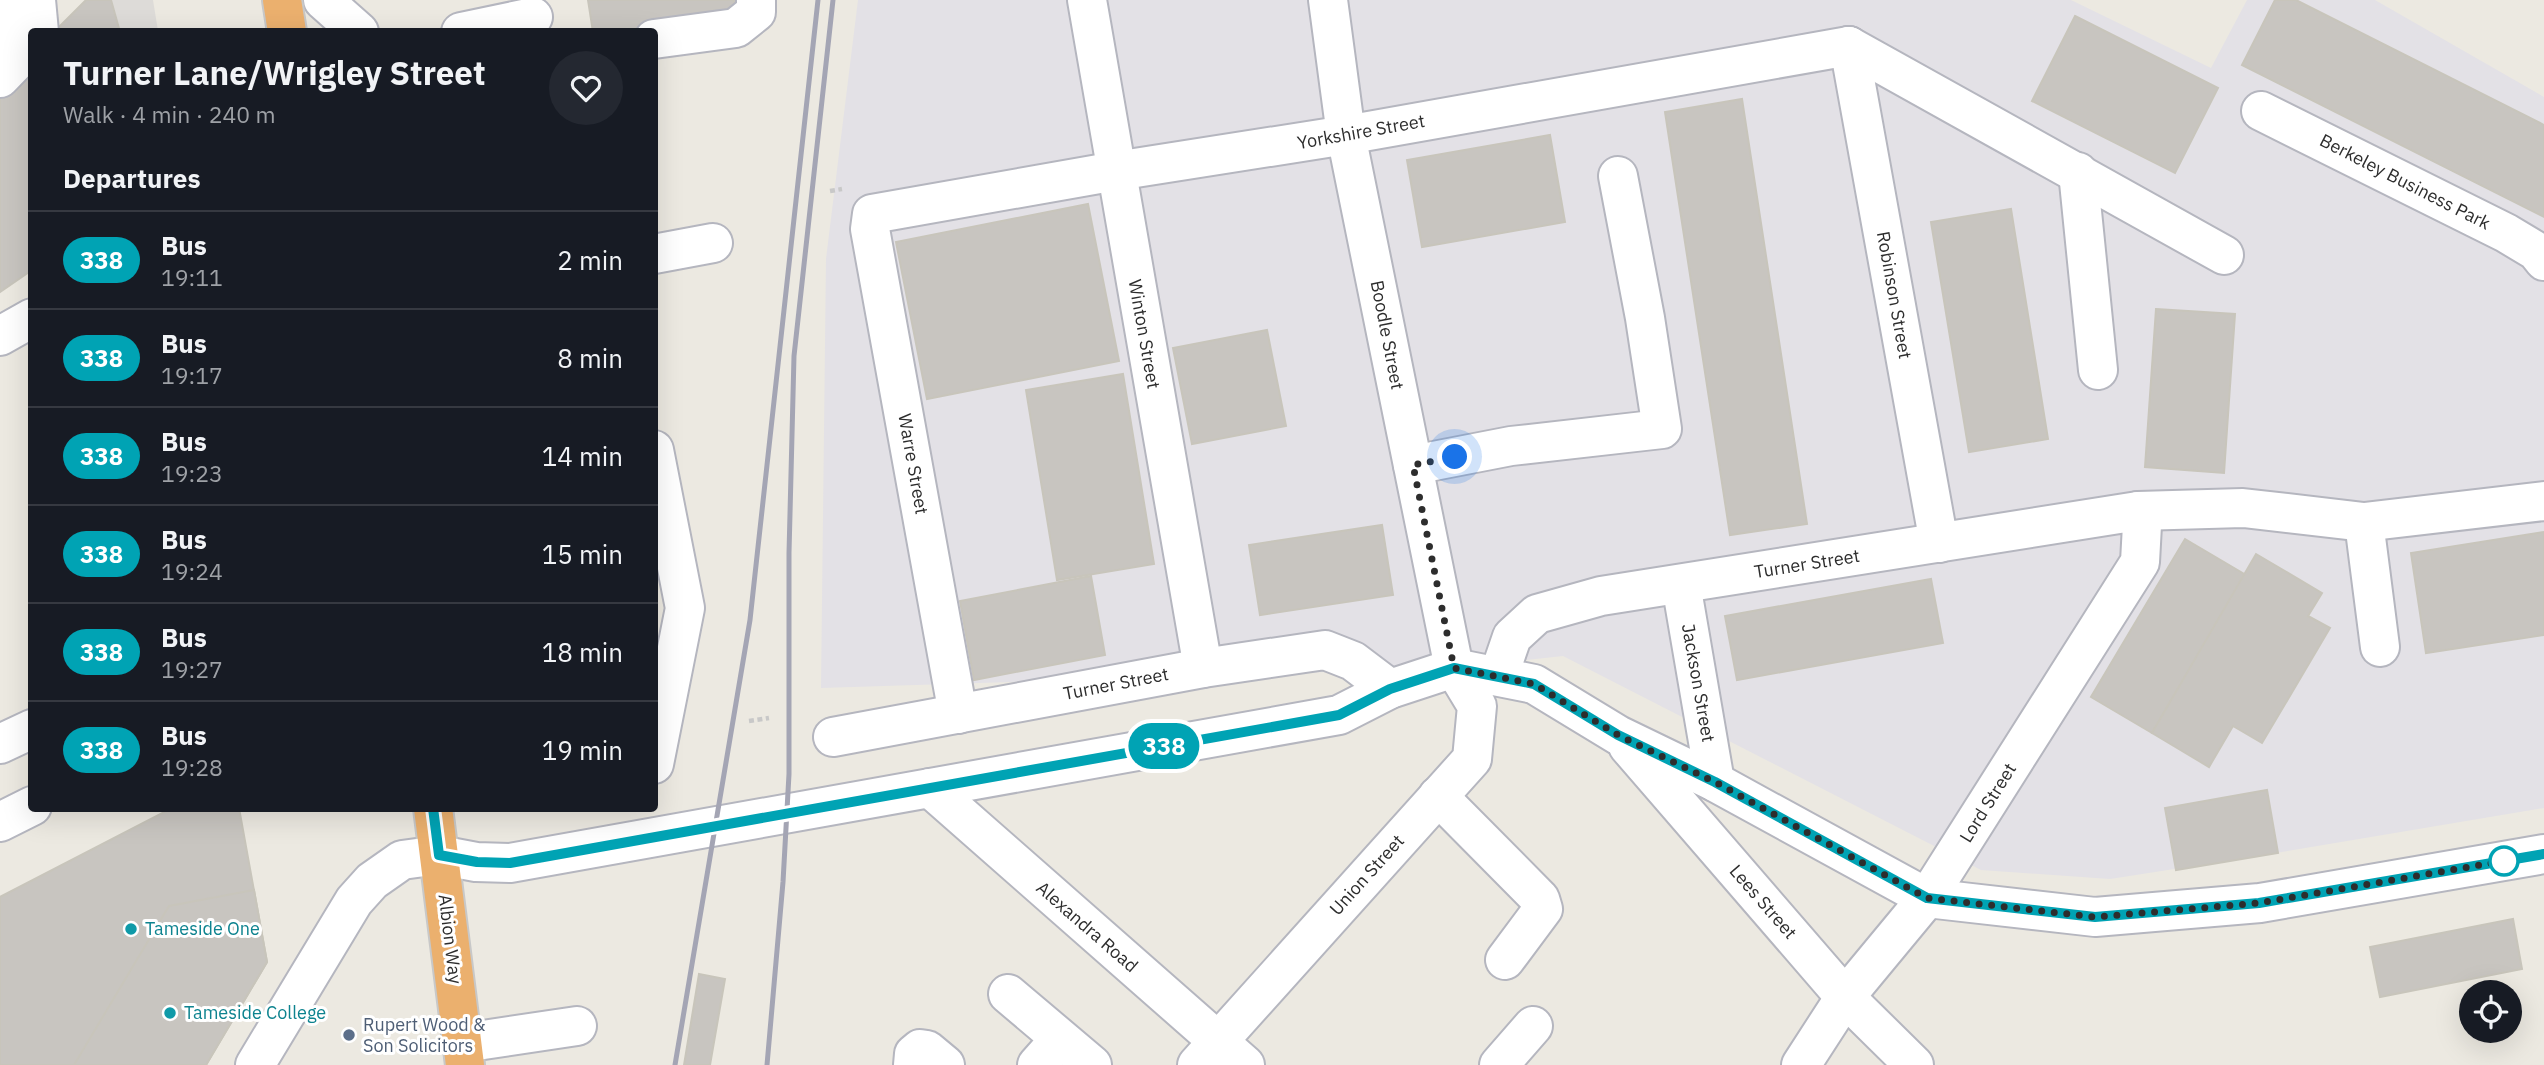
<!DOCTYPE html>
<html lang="en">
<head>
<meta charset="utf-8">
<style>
  :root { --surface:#171b24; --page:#242831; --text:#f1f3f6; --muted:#9ea1a6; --line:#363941 }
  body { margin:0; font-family:"IBM Plex Sans",sans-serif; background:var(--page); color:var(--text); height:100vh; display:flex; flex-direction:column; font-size:26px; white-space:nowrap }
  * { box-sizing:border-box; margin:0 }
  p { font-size:23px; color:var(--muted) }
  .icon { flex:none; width:38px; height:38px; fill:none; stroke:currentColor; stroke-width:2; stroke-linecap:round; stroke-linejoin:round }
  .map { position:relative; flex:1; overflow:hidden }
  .sheet { position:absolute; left:28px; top:28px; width:630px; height:784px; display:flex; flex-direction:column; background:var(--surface); border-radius:7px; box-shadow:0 7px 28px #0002 }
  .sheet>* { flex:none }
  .badge { padding:0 14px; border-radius:23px; font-size:24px; line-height:46px }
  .buttons { position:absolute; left:2459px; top:980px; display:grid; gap:14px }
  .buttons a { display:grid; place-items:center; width:63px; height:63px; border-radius:50%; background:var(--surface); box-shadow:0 7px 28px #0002; font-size:35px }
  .you { position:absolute; width:35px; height:35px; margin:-18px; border:5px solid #fff; border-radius:50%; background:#1a73e8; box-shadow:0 0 0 10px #1a73e833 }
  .map>.badge { position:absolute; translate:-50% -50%; box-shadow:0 0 0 4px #fff }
  h2 { padding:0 35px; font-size:26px; line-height:63px }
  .round { display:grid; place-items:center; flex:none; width:74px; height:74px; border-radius:37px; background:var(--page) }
  .head { display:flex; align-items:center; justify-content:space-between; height:119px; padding:0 35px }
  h1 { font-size:33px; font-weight:700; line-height:52px }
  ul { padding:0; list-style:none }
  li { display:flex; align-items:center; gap:21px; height:98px; padding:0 35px; border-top:2px solid var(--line) }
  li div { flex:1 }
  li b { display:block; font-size:26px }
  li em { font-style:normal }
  li .badge { min-width:77px; font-weight:700; text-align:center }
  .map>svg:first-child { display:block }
  .industrial { fill:#e3e1e6 }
  .plaza { fill:#dddbd8 }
  .building { fill:#c8c5c0; stroke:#c8c5bb; stroke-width:2 }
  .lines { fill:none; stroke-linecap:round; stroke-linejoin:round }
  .minor-casing { stroke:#b5b6bf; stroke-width:42 }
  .highway-casing { stroke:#c8c8c8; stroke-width:42 }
  .path { stroke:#c8c8c8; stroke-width:4.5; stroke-dasharray:5 3.5; stroke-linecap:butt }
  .minor { stroke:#fff; stroke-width:38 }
  .highway { stroke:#ebb06e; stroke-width:38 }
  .rail { stroke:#a4a5b4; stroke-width:5 }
  .line-casing { stroke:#fff; stroke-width:16 }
  .line { stroke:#00a3b4; stroke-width:10 }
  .walk { stroke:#2d2d2d; stroke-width:7; stroke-dasharray:0 12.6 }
  .stop-dot { fill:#fff; stroke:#00a3b4; stroke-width:3.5 }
  .culture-dot { fill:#0f9aa8; stroke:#fff; stroke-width:2.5 }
  .service-dot { fill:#5c6f8a; stroke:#fff; stroke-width:2.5 }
  .labels { text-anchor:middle; stroke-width:6; stroke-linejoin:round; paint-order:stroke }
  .street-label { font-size:18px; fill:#2d2d2d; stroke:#fff }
  .culture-label { font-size:18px; fill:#0d838f; stroke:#fff; text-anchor:start }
  .service-label { font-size:18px; fill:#4e5e75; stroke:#fff; text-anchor:start }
</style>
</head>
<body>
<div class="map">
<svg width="2544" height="1065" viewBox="0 0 2544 1065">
  <rect width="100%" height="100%" fill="#ece9e1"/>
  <path class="industrial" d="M858 0H2071L2211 68 2247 0H2375L2544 97V808L2258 856 2110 879 1981 870 1563 656 1454 668 821 688 826 259Z"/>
  <path class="plaza" d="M111 0H153L158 31H120Z"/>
  <g class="building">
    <path d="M86 0H111L120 32H54Z"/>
    <path d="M588 0H734L736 17 654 32H593Z"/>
    <path d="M2275 0H2296L2544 125V217L2242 65Z"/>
    <path d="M2075 16 2218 88 2175 173 2032 101Z"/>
    <path d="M32 55V270L0 292V86Z"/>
    <path d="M1742 99 1807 524 1730 535 1665 112Z"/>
    <path d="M1550 135 1565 222 1422 247 1407 160Z"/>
    <path d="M1088 204 1119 361 927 399 896 242Z"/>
    <path d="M2011 209 2048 439 1969 452 1931 222Z"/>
    <path d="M2156 309 2235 314 2224 473 2145 467Z"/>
    <path d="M1267 330 1286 426 1192 444 1173 348Z"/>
    <path d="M1123 374 1154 564 1057 580 1026 390Z"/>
    <path d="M1382 525 1393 595 1260 615 1249 545Z"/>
    <path d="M2544 532V635L2426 653 2411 553Z"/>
    <path d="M2185 539 2246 575 2152 733 2091 697Z"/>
    <path d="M2256 554 2322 593 2308 616 2330 628 2262 743 2233 726 2209 767 2152 733Z"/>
    <path d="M1091 576 1105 655 974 680 960 601Z"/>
    <path d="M1931 579 1943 643 1737 680 1725 616Z"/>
    <path d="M2267 790 2278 853 2176 870 2165 808Z"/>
    <path d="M172 808H239L267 962 206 1065H0V897Z"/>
    <path d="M254 890 267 962 206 1065H74L169 906Z"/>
    <path d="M2513 919 2522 969 2380 997 2370 947Z"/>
    <path d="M699 974 725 979 710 1065H684Z"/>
  </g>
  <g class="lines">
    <g class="minor-casing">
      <g id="minor">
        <path d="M36 0 39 32"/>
        <path d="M323 0 359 32"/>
        <path d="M1087 0 1203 668"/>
        <path d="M461 32 533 17"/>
        <path d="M0 36 12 0"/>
        <path d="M654 39 736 28 756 12V0"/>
        <path d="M1849 46 1939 543"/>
        <path d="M1849 46 2224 255"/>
        <path d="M0 78 32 45"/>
        <path d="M2261 111 2506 233 2536 251 2544 261"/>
        <path d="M2078 172 2098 370"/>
        <path d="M654 254 713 243"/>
        <path d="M0 336 32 318"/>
        <path d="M654 450 685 608 654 764"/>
        <path d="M1413 465 1511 446 1662 429 1645 318 1618 176"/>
        <path d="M2138 511 2243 508 2364 522 2544 501"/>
        <path d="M2364 522 2380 647"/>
        <path d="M1681 584 1715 782"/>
        <path d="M1499 675 1512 637 1537 614 1601 596 2138 511 2142 525 2140 562 1927 898 1845 997 1801 1065"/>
        <path d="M958 714 870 229 872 214 1116 171 1346 135 1849 46"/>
        <path d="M833 737 1203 668 1325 650 1353 661 1390 689"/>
        <path d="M0 744 32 729"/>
        <path d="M1628 746 1845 997 1914 1065"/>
        <path d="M930 788 1245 1065"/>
        <path d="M1438 796 1540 899 1543 909 1505 960"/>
        <path d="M0 822 32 806"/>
        <path d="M1008 994 1092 1065"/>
        <path d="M463 1043 577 1026"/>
        <path d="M255 1065 354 901 372 881 402 860 439 855 476 862 510 863 1339 715 1390 689 1454 668 1534 684 1618 735 1715 782 1927 898 2095 917 2260 903 2544 854"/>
        <path d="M913 1065 914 1054 920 1049 927 1050 945 1065"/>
        <path d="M1037 1065 1060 1039"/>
        <path d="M1197 1065 1472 759 1477 706 1454 668 1346 135 1328 0"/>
        <path d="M1499 1065 1533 1026"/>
      </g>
    </g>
    <g class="highway-casing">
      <g id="highway">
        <path d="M282 0 287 32"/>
        <path d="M433 808 465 1065"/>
      </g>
    </g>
    <g class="path">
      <path d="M830 191 842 189"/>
      <path d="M749 721 769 718"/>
    </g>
    <use href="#minor" class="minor"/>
    <use href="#highway" class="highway"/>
    <g class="rail">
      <path d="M675 1065 750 620 818 0"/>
      <path d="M767 1065 783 882 789 774V553L794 356 833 0"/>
    </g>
  </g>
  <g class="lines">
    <g class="line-casing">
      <path id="line" d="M433 808 439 855 477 862 510 863 1339 715 1390 689 1454 668 1534 684 1618 735 1715 782 1927 898 2095 917 2259 903 2544 854"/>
    </g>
    <use href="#line" class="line"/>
    <path class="walk" d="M1455 457 1413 465 1454 668 1534 684 1618 735 1715 782 1927 898 2095 917 2259 903 2504 861"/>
  </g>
  <circle class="stop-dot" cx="2504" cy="861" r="14"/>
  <g class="culture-dot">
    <circle cx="131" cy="929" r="7"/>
    <circle cx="170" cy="1013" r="7"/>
  </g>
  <circle class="service-dot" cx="349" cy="1035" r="7"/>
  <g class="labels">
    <g class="street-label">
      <text transform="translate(1361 132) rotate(-10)" y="6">Yorkshire Street</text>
      <text transform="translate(2405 182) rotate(27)" y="6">Berkeley Business Park</text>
      <text transform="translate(1894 295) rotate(80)" y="6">Robinson Street</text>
      <text transform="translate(1144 334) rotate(80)" y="6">Winton Street</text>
      <text transform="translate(1387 335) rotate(79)" y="6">Boodle Street</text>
      <text transform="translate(913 464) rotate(80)" y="6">Warre Street</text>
      <text transform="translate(1807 564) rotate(-9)" y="6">Turner Street</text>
      <text transform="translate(1698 683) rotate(80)" y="6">Jackson Street</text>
      <text transform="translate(1116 684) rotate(-11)" y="6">Turner Street</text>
      <text transform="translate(1988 803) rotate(-58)" y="6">Lord Street</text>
      <text transform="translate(1367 875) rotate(-48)" y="6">Union Street</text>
      <text transform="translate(1763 902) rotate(49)" y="6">Lees Street</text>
      <text transform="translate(1087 927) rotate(41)" y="6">Alexandra Road</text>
      <text transform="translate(450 939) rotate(83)" y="6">Albion Way</text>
    </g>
    <g class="culture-label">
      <text x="145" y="935">Tameside One</text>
      <text x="184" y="1019">Tameside College</text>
    </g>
    <g class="service-label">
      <text x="363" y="1031">Rupert Wood &amp;<tspan x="363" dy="21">Son Solicitors</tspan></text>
    </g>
  </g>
</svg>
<div class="buttons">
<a><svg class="icon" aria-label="locate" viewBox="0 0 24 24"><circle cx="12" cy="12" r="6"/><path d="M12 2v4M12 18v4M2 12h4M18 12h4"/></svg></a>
</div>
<div class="you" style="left:1455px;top:457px"></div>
<b class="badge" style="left:1164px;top:746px;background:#00a3b4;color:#fff">338</b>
<section class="sheet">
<div class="head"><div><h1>Turner Lane/Wrigley Street</h1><p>Walk · 4 min · 240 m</p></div><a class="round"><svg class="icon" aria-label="heart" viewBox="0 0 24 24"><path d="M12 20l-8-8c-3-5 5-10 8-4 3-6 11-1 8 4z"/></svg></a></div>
<h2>Departures</h2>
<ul>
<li><span class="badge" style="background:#00a3b4;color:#fff">338</span><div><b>Bus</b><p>19:11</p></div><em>2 min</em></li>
<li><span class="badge" style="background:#00a3b4;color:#fff">338</span><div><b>Bus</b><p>19:17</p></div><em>8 min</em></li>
<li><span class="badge" style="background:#00a3b4;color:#fff">338</span><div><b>Bus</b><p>19:23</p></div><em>14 min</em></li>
<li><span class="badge" style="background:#00a3b4;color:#fff">338</span><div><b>Bus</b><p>19:24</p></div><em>15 min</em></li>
<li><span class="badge" style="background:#00a3b4;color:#fff">338</span><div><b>Bus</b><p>19:27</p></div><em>18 min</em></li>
<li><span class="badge" style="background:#00a3b4;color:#fff">338</span><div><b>Bus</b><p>19:28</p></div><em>19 min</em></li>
</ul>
</section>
</div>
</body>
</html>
